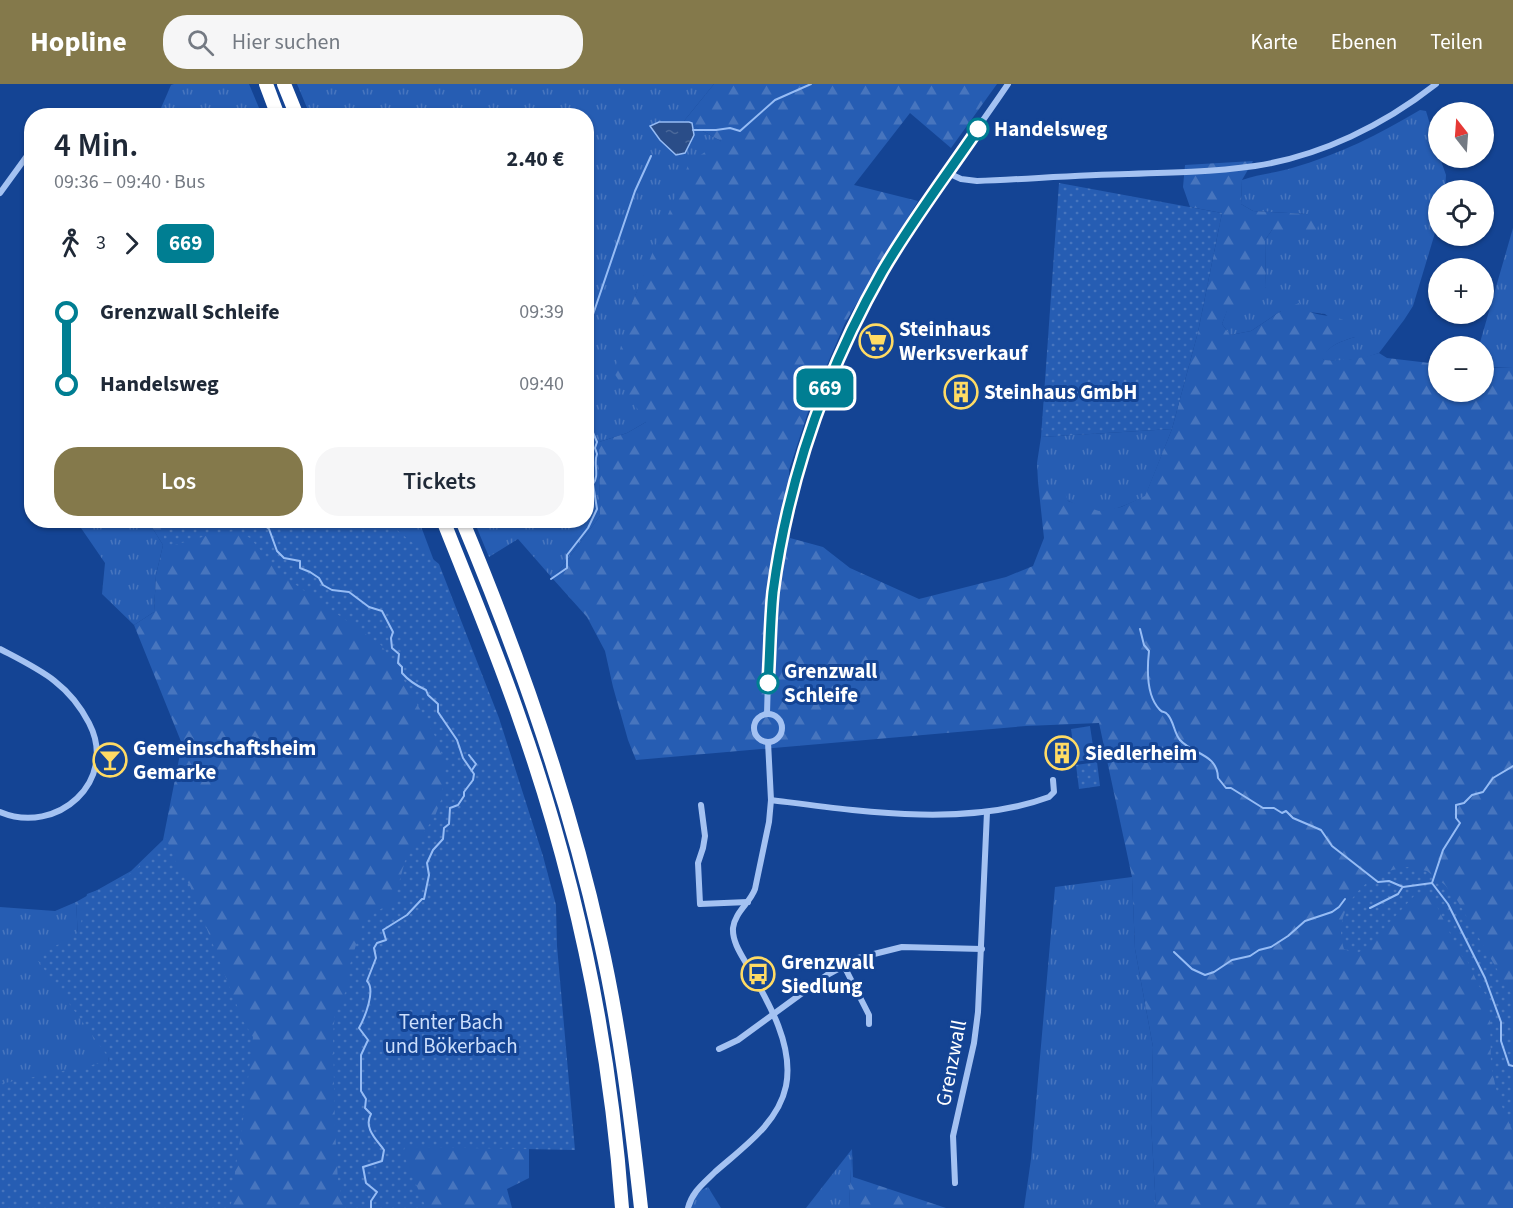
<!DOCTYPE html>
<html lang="de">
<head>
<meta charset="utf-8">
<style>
  :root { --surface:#fff; --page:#f6f6f7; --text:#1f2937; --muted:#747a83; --accent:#84794b }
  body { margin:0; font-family:"Source Sans 3",sans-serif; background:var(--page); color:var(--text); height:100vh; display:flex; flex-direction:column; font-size:22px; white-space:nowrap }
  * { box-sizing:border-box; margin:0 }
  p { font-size:20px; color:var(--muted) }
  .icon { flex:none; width:33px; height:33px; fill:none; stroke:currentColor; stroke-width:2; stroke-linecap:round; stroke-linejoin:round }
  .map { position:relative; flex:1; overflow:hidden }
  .panel { position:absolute; left:24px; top:24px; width:570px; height:420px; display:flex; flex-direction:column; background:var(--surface); border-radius:24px; box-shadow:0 2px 4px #0004 }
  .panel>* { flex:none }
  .badge { padding:0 12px; border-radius:9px; font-size:21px; line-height:39px }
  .needle { width:39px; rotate:343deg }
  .tools { position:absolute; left:1428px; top:18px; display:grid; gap:12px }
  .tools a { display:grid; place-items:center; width:66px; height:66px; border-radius:50%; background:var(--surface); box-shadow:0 2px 4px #0004; font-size:30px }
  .map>.badge { position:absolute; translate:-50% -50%; box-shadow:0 0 0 3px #fff }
  .legs { display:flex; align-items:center; gap:9px; height:66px; padding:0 30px; font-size:20px }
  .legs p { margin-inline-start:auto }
  .headline { display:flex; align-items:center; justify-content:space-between; height:102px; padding:0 30px }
  h1 { font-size:33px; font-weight:600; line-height:45px }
  .primary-button { display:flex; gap:12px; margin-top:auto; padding:12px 30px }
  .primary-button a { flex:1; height:69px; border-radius:24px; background:var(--accent); color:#fff; font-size:24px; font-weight:600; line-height:69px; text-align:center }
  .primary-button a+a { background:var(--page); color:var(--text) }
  ul { padding:0 30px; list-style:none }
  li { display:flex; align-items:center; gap:21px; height:72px; font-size:22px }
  li i { display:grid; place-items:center; width:9px; height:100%; margin:0 8px; background:currentColor }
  li i::after { content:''; width:15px; height:15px; margin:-8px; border:4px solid; border-radius:50%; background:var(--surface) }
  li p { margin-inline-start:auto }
  li:first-child i { background:linear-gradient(#0000 50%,currentColor 0) }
  li:last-child i { background:linear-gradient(currentColor 50%,#0000 0) }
  header { display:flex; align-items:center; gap:36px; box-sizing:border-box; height:84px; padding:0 30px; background:var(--accent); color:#fff }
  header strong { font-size:28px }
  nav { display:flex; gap:33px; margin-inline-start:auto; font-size:21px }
  .search { width:420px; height:54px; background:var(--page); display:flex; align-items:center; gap:15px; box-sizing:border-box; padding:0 21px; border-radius:24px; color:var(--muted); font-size:22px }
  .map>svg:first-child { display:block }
  .grass { fill:url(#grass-tufts) }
  .forest { fill:url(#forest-firs) }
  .park { fill:url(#park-dots) }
  .pitch { fill:#265db3 }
  .water { fill:url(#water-ripples); stroke:#96bcf5; stroke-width:1.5 }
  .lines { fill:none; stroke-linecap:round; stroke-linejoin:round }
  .stream { stroke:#96bcf5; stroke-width:2 }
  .minor { stroke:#a4c2f2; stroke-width:6 }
  .motorway { stroke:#fff; stroke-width:14 }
  .line-1-casing { stroke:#fff; stroke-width:14 }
  .line-1 { stroke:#007e92; stroke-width:9 }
  .stop-1-dot { fill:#fff; stroke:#007e92; stroke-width:3 }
  .labels { text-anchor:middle; stroke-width:6; stroke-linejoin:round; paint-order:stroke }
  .stop-label { font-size:21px; font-weight:bold; fill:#fff; stroke:#144494; text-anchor:start }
  .poi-label { font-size:21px; font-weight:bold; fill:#fff; stroke:#144494; text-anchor:start }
  .park-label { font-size:21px; fill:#cbdefc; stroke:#144494 }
  .street-label { font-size:21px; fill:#fff; stroke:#144494 }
</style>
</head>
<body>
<header>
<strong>Hopline</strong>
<div class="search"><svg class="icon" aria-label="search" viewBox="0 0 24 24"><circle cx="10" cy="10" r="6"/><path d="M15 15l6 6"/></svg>Hier suchen</div>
<nav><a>Karte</a><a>Ebenen</a><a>Teilen</a></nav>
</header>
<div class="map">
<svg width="1513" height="1124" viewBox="0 0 1513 1124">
  <defs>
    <pattern id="grass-tufts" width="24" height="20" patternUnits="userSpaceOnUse" patternTransform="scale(1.5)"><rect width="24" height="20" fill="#265db3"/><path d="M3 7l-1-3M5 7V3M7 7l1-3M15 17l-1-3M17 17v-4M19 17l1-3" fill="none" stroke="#4775be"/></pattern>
    <pattern id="forest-firs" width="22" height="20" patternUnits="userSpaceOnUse" patternTransform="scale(1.5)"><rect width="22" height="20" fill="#265db3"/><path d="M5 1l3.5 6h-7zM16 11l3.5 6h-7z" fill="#4775be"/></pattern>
    <pattern id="park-dots" width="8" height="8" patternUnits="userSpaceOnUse" patternTransform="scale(1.5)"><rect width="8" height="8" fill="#265db3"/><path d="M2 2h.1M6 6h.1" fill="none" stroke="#4775be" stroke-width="1.8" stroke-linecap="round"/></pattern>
    <pattern id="water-ripples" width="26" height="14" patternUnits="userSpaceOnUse" patternTransform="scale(1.5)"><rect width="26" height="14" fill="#2a4d88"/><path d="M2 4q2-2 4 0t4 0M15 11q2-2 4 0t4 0" fill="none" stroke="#4a689a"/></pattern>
  </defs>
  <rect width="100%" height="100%" fill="#144494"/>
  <g class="grass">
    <path d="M174 0H249L262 31H158L171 1Z"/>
    <path d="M297 0H714L684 37 721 57 651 175 632 219 646 338 627 349 599 358 600 432 553 495 518 455 489 473 474 437 586 436V32L310 31Z"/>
    <path d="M1420 26 1426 27 1438 67V74H1440L1446 91 1445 106H1438V139L1413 222 1404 236 1379 269 1364 274 1340 277 1324 276 1321 273C1330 261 1341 257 1355 253L1325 230 1309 228 1281 227 1251 247 1230 251 1222 240 1227 226 1266 203 1265 156 1272 146H1316L1307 130 1253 127 1241 120 1242 96C1258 90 1276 89 1292 84 1338 71 1380 50 1420 26Z"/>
    <path d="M1513 144V284L1484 283V262H1479Z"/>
    <path d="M1172 345 1145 413C1131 418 1114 428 1099 427 1079 426 1055 409 1038 398L1037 379 1041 353Z"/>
    <path d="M86 437H148L163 461 156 491 154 528 134 541 102 510 105 479 81 444Z"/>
    <path d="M388 437H419L443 501Z"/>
    <path d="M1132 793 1135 865 1153 963 1151 1039 1156 1124H1024L1031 1075 1055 803Z"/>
    <path d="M76 818 78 852 108 962 109 983 0 1002V823L55 827Z"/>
    <path d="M852 1065 849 1124H806Z"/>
    <path d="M708 1103 721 1124H688L693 1110Z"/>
  </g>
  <g class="forest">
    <path d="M714 0H997L951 64 910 29 854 101 918 117 845 239 812 316 789 386 790 454 823 463 850 484 919 515 1006 493 1033 482 1044 454 1038 398 1064 406 1068 417 1099 427 1121 423 1145 412 1172 345 1198 248 1222 129 1190 123 1183 103 1185 81 1253 77 1242 96 1241 120 1253 127 1307 130 1319 138 1317 146H1272L1265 156 1266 203 1249 225 1227 227 1222 240 1230 251 1251 247 1281 227 1299 219C1302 222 1306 226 1310 228 1327 234 1342 230 1355 245V253C1341 257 1330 261 1322 273L1324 276C1343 277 1360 275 1379 269L1387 274 1438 280V308H1484V284H1513V1124H1156L1151 1039 1153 963 1135 865 1132 793 1099 639 1026 642 636 676 628 656 613 603 605 567 587 533 553 495 600 432 599 358 627 349 646 338 614 289 632 219 689 79 721 57 684 37Z"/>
    <path d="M148 437H387L443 501 529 1064V1094L507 1105 512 1124H0L109 983 108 962 85 939 38 877 78 853 76 818 131 787 163 756 182 660 134 541 154 528 156 491 163 461Z"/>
    <path d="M852 1065 853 1093 946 1124H849Z"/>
  </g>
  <g class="park">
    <path d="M1059 99 1222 129 1198 248 1172 345 1041 353Z"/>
    <path d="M162 437H395L398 447 439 480 499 634 543 772 556 821 557 862 575 1066 405 1063 403 1069 426 1124H345L338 1098 335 1045 333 951 335 929 348 903 349 884 362 841 376 828 394 817 405 777 435 732 441 716 444 695 443 674 436 654 396 582 381 561 282 491 250 454 237 447 216 449 168 463 164 455Z"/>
    <path d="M1097 678 1100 702 1079 705 1076 681Z"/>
    <path d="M166 754 179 786 190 802 243 937 253 953 242 1044 235 1087 234 1107 230 1124H0V1000L111 977 36 874 79 848 87 810 116 799 141 782Z"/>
    <path d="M1408 783 1427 787 1445 801 1457 816 1513 913V1048L1498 1013 1491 982 1490 931 1486 911 1479 902 1468 878 1460 870 1432 812 1423 808 1414 812 1366 864 1356 870 1344 865C1332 832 1358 797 1389 787 1395 785 1402 784 1408 783Z"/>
  </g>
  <path class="pitch" d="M1090 642 1095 675 1075 678 1071 645Z"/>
  <path class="water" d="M659 38H689L692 39 694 51 685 69 676 71 660 56 650 42Z"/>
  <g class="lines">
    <g class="stream">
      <path d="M693 46H716L730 44 740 47 775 16 811 0"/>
      <path d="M586 251 635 107 651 72"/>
      <path d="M258 436 269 445 277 467 284 474 300 477V484L310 488 319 494 323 501 332 506 349 508 369 523 382 527 393 548 391 554 392 564 399 570 398 579 402 583V589C408 596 417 602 426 606L428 611 438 620V628L457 656 463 674 474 690 473 696 464 708V712L458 721 450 724 449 740 444 744 443 755 433 766 427 779 429 791 424 815H422L407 831 383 846 386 856 377 859 374 864 376 874 367 897C376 906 365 933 359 944L368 956 361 971V1007L366 1015 365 1024 371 1030C363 1044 377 1056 384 1066L382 1077 363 1083 366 1099 377 1108 371 1117V1124"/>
      <path d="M551 495 567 484V471L588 444 597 425 593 400C600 391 593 380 597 370L595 364 597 358 586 332"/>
      <path d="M1140 545 1144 561 1149 567C1147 585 1146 612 1160 626 1164 630 1164 626 1168 631 1174 638 1174 649 1180 656 1192 670 1218 670 1218 694L1226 704H1231L1263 724H1274L1282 729 1286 727 1293 734 1321 746 1332 762 1378 798 1389 797 1403 803 1432 799 1448 820 1485 894 1501 938V957L1509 981 1513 982"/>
      <path d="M469 671 476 680 472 686"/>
      <path d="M1432 799 1443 766 1460 739 1456 734V721L1464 719 1472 711 1483 708 1493 694 1513 682"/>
      <path d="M1370 824 1398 810 1402 804"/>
      <path d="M1174 868 1192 885 1205 891 1214 888 1232 876 1250 872 1259 866 1271 863 1288 852 1305 837 1332 828 1339 823 1345 815"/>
    </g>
    <g class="minor">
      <path d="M948 89 961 95 977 97C1028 95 1078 91 1128 90 1170 89 1213 88 1255 82 1321 72 1384 41 1436 0"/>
      <path d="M0 109 32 65"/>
      <path d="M0 565C38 585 68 598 89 639 119 697 57 752 0 728"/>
      <path d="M767 630C768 591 769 552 773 513 784 399 825 287 882 188 919 123 966 62 1008 0"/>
      <circle cx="768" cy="644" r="14"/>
      <path d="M771 716C857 727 966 744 1049 713L1054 708 1053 696"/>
      <path d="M701 721 705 752 703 764 698 779 700 820 748 818"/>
      <path d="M843 880 869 931V940"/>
      <path d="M719 965 738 956 827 891 858 874 902 863 982 865"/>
      <path d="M955 1099 953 1052 974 959 978 928 987 728"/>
      <path d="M688 1124C692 1108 703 1100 715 1088 742 1064 778 1040 786 1002 794 962 769 919 750 886 743 873 732 859 733 844 735 828 750 819 755 805L769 738 771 716 768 658"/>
    </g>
    <g class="motorway">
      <path d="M266 0 278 32"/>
      <path d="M284 0 297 32"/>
      <path d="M443 436C469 502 497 568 520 636 575 792 610 959 622 1124"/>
      <path d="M462 436C519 572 568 711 600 855 620 943 631 1034 641 1124"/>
    </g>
  </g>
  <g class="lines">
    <g class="line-1-casing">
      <path id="line-1" d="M768 599C770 569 770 538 773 508 788 395 826 287 882 188 911 138 946 92 978 45"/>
    </g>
    <use href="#line-1" class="line-1"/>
  </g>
  <defs>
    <g id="supermarket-ring" transform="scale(1.725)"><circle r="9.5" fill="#144494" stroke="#ffdb64" stroke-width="1.5"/><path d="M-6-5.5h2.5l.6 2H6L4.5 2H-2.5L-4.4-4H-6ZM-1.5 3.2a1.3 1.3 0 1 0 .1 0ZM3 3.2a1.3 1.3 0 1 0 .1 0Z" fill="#ffdb64"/></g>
    <g id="building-ring" transform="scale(1.725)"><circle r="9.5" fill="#144494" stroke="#ffdb64" stroke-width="1.5"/><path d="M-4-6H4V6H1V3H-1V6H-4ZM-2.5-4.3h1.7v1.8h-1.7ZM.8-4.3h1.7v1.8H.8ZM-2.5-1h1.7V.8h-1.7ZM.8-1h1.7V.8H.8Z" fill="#ffdb64"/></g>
    <g id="bar-ring" transform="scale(1.725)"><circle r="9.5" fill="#144494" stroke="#ffdb64" stroke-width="1.5"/><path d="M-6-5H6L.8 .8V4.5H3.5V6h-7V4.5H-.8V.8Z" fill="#ffdb64"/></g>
    <g id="bus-ring" transform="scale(1.725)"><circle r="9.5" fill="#144494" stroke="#ffdb64" stroke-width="1.5"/><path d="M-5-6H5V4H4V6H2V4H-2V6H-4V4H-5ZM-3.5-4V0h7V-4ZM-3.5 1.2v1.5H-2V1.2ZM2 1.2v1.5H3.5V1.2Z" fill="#ffdb64"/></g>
  </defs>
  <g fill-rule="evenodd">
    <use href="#supermarket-ring" x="876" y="257"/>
    <use href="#building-ring" x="961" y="308"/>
    <use href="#building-ring" x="1062" y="669"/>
    <use href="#bar-ring" x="110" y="676"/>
    <use href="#bus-ring" x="758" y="890"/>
  </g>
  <g class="stop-1-dot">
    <circle cx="978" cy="45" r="10"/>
    <circle cx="768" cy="599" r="10"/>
  </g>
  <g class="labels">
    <g class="stop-label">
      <text x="994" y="52">Handelsweg</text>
      <text x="784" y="594">Grenzwall<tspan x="784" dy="24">Schleife</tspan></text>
    </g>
    <g class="poi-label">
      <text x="899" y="252">Steinhaus<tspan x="899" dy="24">Werksverkauf</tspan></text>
      <text x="984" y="315">Steinhaus GmbH</text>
      <text x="133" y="671">Gemeinschaftsheim<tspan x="133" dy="24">Gemarke</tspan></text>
      <text x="1085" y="676">Siedlerheim</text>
      <text x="781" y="885">Grenzwall<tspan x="781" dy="24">Siedlung</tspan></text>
    </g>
    <g class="park-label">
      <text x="451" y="945">Tenter Bach<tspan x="451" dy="24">und Bökerbach</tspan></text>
    </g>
    <g class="street-label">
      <text transform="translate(951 979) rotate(-79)" y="7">Grenzwall</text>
    </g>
  </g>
</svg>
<div class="tools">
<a><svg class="needle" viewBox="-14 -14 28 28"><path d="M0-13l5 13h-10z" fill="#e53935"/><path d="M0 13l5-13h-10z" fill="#747a83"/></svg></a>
<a><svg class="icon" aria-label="locate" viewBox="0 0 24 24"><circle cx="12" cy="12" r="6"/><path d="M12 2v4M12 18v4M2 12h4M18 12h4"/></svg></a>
<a>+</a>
<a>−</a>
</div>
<b class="badge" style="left:825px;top:304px;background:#007e92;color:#fff">669</b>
<section class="panel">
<div class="headline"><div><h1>4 Min.</h1><p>09:36 – 09:40 · Bus</p></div><b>2.40 €</b></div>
<div class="legs"><svg class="icon" aria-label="walk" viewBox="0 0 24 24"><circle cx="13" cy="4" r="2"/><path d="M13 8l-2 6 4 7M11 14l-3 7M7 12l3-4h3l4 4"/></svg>3<svg class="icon" aria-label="forward" viewBox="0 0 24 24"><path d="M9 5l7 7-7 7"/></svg><b class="badge" style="background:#007e92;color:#fff">669</b></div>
<ul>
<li><i style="color:#007e92"></i><b>Grenzwall Schleife</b><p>09:39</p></li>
<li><i style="color:#007e92"></i><b>Handelsweg</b><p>09:40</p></li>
</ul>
<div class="primary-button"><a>Los</a><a>Tickets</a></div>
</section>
</div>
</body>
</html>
